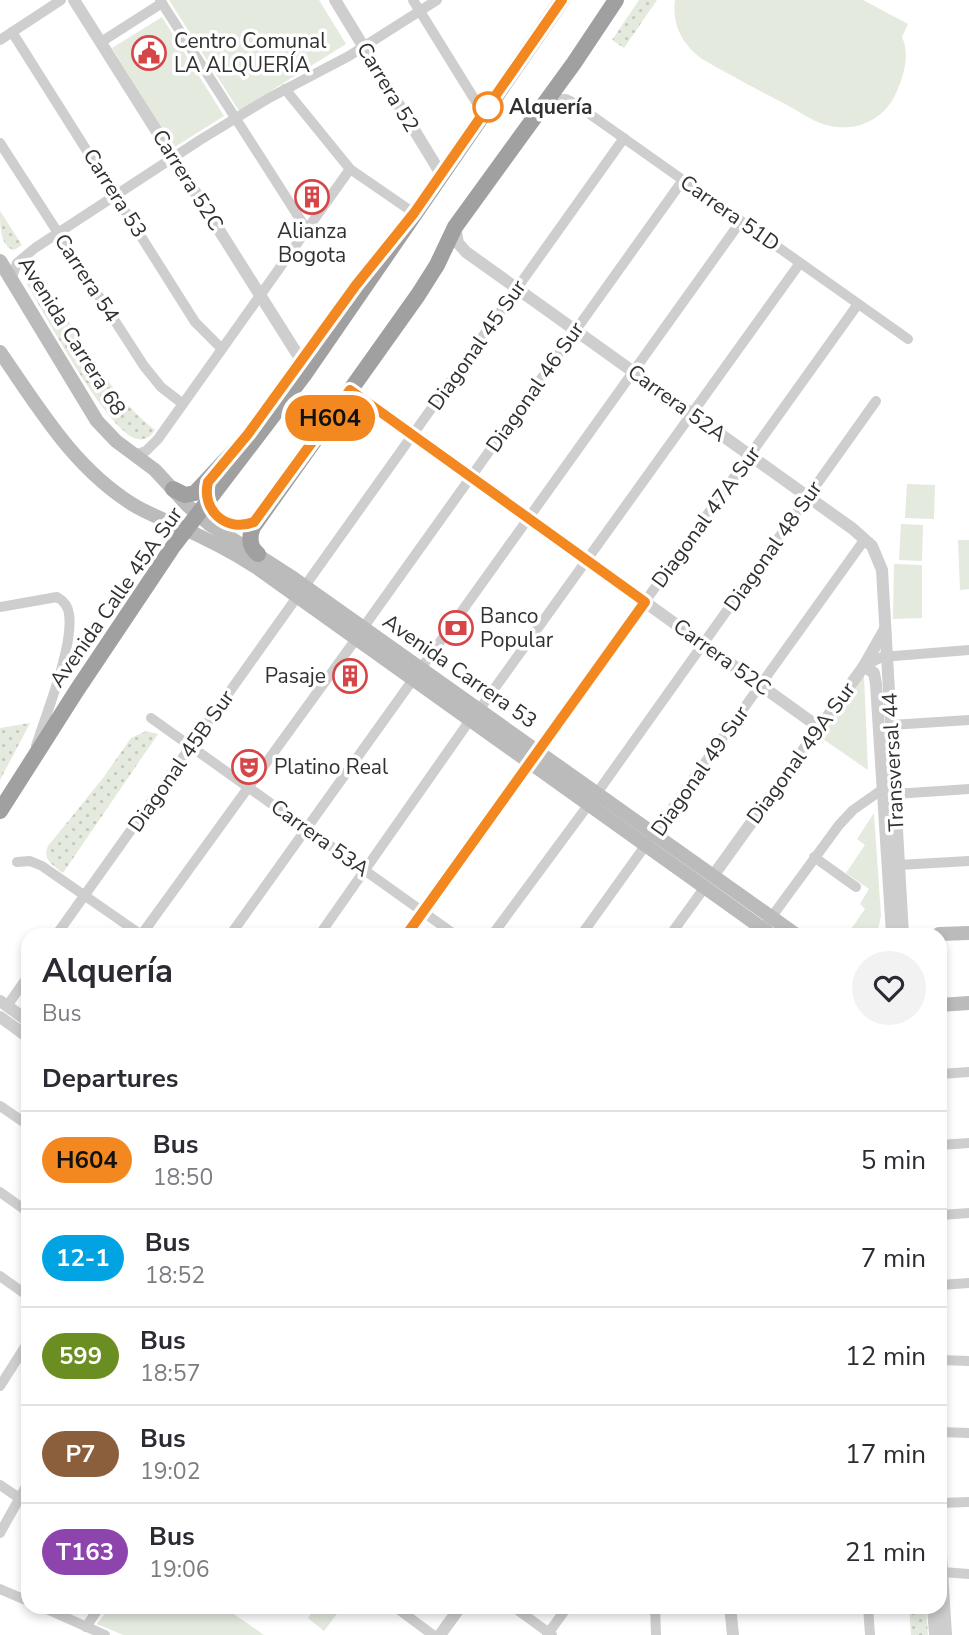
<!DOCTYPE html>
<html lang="en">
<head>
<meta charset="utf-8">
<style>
  :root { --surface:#fff; --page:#f2f2f3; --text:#2b2b33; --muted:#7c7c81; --line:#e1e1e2 }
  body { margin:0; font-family:"Nunito Sans",sans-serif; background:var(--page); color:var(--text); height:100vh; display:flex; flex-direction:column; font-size:26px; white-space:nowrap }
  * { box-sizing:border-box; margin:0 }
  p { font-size:23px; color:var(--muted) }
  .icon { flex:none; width:38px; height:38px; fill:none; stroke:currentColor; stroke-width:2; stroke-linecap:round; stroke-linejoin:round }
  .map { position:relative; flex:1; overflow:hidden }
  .drawer { position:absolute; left:21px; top:928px; width:926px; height:686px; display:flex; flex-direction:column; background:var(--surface); border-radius:21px; box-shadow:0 4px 10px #0003 }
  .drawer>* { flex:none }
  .badge { padding:0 14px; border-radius:23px; font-size:24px; line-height:46px }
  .map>.badge { position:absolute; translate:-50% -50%; box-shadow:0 0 0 4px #fff }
  h2 { padding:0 21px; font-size:26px; line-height:63px }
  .round { display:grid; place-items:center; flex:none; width:74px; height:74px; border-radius:37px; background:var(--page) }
  .headline { display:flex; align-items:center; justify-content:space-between; height:119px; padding:0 21px }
  h1 { font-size:33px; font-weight:700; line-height:52px }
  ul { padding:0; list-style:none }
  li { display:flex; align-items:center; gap:21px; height:98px; padding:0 21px; border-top:2px solid var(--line) }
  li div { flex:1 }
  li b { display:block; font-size:26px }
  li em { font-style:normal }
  li .badge { min-width:77px; font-weight:700; text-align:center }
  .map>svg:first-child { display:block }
  .grass { fill:url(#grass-dots) }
  .park { fill:#e4eade }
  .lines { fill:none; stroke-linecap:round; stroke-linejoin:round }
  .minor { stroke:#cecece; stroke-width:10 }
  .tertiary { stroke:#cecece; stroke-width:12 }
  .secondary { stroke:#bbb; stroke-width:14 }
  .trunk { stroke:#a0a0a0; stroke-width:16 }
  .line-casing { stroke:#fff; stroke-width:16 }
  .line { stroke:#f38820; stroke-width:10 }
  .stop-dot { fill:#fff; stroke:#f38820; stroke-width:3.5 }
  .labels { text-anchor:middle; stroke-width:7; stroke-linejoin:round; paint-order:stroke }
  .poi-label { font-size:21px; fill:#313131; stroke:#fff; text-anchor:start }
  .street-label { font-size:21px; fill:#313131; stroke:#fff }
  .stop-label { font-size:21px; font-weight:bold; fill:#313131; stroke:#fff; text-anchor:start }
</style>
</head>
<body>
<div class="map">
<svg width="969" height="1635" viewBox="0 0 969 1635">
  <defs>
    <pattern id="grass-dots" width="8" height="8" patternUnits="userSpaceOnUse" patternTransform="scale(1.75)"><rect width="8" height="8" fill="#e4eade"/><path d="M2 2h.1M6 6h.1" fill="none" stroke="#c4c9bf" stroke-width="1.8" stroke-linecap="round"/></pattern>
  </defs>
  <rect width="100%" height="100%" fill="#fff"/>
  <g class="grass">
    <path d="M639 0H657L624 48 612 40Z"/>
    <path d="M0 211 22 245 14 250C0 247 0 225 0 211Z"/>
    <path d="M31 260C68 316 102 389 155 430 151 436 145 441 137 439 108 433 44 313 27 284L25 270Z"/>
    <path d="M30 723 27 729 0 780V728Z"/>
    <path d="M146 731 158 734 63 873C53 865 42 860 48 846L103 778 131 738Z"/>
    <path d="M909 1607H926L928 1635H911Z"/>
  </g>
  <g class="park">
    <path d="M169 0H319L346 44 239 111Z"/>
    <path d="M675 0H863L908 24 902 37C910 54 904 76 896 93 885 119 857 132 830 126 815 123 800 112 787 105 758 90 730 75 702 59 682 44 672 25 675 0Z"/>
    <path d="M162 17 224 116 173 148 112 48Z"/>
    <path d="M907 484 935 485 934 519 905 518Z"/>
    <path d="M901 524 923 525 922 561 899 560Z"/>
    <path d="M958 540H969V589L960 590Z"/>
    <path d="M894 564 922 565V618L893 619Z"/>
    <path d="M864 675 868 770 820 737Z"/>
    <path d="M874 813 881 916 877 934H853L849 932 865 909 860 904 869 889 846 873 865 845 857 839Z"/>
    <path d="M110 1607H224L264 1635H123L97 1624Z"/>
    <path d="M316 1607V1606L342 1607 324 1631 308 1618Z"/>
  </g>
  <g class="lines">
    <g class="minor">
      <path d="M160 0 307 230"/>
      <path d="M413 0 483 113"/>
      <path d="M12 32 195 322 222 349"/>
      <path d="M0 40 61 0"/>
      <path d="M101 42 162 3"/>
      <path d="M285 89 350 169 414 213"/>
      <path d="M548 100 566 99 574 103 908 339"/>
      <path d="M0 143 144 366 161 387 183 404"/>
      <path d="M11 280 17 263 35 248 200 140 269 98 349 56 437 0"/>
      <path d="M134 455 146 451 158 439 350 169"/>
      <path d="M0 607 57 597C64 601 68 606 69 614 74 646 46 714 36 746"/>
      <path d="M363 628 683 180"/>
      <path d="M864 666 882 657 969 650"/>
      <path d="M479 710 800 263"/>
      <path d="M151 718 454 934"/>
      <path d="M891 725 969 720"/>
      <path d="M597 793 876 401"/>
      <path d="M895 794 969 789"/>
      <path d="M814 857 856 887"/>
      <path d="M17 862 30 861 42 866 140 934"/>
      <path d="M899 865 969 861"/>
      <path d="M57 934 624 138"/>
      <path d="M142 934 356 639"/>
      <path d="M231 934 741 221"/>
      <path d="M320 934 470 720"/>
      <path d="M407 934 858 304"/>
      <path d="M493 934 589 804"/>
      <path d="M582 934 865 539"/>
      <path d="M671 934 705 887"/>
      <path d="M759 934 839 825 853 810 883 789"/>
      <path d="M7 1006 28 976"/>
      <path d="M940 1074 969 1072"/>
      <path d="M0 1106 28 1125"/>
      <path d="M940 1145 969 1143"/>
      <path d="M0 1192 28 1212"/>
      <path d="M940 1215 969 1213"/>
      <path d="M0 1276 28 1296"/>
      <path d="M940 1285 969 1283"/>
      <path d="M940 1360 969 1361"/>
      <path d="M0 1386 28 1342"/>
      <path d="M940 1432 969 1433"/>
      <path d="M0 1485 28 1504"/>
      <path d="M940 1503 969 1502"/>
      <path d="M0 1533 28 1483"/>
      <path d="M942 1572 969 1574"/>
      <path d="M0 1589 28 1601"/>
      <path d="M40 1606 105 1635"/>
      <path d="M394 1606 433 1635"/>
      <path d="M512 1606 552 1635"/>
      <path d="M655 1606 656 1635"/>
      <path d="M868 1606 870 1635"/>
      <path d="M86 1627 100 1606"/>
      <path d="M547 1635 568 1606"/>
    </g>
    <g class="tertiary">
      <path d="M74 0 301 360"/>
      <path d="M335 0 441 174"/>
      <path d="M455 227 458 243 466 252 853 529 872 546 882 570 903 934"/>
      <path d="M350 390 820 728"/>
      <path d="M864 666 874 673 876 684 892 934"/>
      <path d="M713 876 864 666 885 629"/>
      <path d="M0 1001 28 1021"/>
      <path d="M0 1017 28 1037"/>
      <path d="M940 1540 946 1635"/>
      <path d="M730 1606 733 1635"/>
      <path d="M933 1606 935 1635"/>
      <path d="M440 1635 461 1606"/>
    </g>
    <g class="secondary">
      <path d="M0 261 97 421 116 441 155 470 188 506 209 524 293 578 795 934"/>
      <path d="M0 352C39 408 73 467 132 504 146 513 161 518 176 525 203 537 231 551 256 567L770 934"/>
      <path d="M939 934 969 933"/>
      <path d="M940 1005 969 1003"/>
    </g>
    <g class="trunk">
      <path d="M173 489 185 495 195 493 238 447"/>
      <path d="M258 554C249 547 249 537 253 527L418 295 437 265 455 227 574 63 616 0"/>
      <path d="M0 811 77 690 172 548 304 375 562 0"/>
    </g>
  </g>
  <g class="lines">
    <g class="line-casing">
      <path id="line" d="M407 934 645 602 350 390 254 522C226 533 201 510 208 482L248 434 356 285 414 213 562 0"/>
    </g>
    <use href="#line" class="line"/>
  </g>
  <defs>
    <g id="civic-ring" transform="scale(1.75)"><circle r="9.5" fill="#fff" stroke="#d64649" stroke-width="1.5"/><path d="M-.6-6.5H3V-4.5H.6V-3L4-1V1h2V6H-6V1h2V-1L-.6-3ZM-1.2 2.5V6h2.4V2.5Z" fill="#d64649"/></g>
    <g id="building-ring" transform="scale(1.75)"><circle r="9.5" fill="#fff" stroke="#d64649" stroke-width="1.5"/><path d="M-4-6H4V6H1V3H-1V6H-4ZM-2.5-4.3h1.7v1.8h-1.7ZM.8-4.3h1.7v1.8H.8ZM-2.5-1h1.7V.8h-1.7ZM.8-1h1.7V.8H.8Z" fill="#d64649"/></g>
    <g id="bank-ring" transform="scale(1.75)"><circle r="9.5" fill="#fff" stroke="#d64649" stroke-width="1.5"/><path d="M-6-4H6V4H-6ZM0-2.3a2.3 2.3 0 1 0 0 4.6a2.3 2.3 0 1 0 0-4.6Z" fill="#d64649"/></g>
    <g id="theatre-ring" transform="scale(1.75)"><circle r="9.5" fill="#fff" stroke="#d64649" stroke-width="1.5"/><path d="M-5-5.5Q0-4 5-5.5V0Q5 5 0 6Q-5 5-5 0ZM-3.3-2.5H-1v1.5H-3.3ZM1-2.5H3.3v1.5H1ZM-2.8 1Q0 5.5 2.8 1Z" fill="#d64649"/></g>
  </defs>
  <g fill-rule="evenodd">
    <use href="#civic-ring" x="149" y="53"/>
    <use href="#building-ring" x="312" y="197"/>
    <use href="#bank-ring" x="456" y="628"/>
    <use href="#building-ring" x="350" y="676"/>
    <use href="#theatre-ring" x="249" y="767"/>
  </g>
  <circle class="stop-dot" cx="488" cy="107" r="14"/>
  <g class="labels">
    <g class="poi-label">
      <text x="174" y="48">Centro Comunal<tspan x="174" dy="24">LA ALQUERÍA</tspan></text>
      <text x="312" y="238" text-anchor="middle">Alianza<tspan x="312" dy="24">Bogota</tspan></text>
      <text x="480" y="623">Banco<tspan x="480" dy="24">Popular</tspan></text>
      <text x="326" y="683" text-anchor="end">Pasaje</text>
      <text x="274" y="774">Platino Real</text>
    </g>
    <g class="street-label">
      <text transform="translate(388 87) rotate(59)" y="7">Carrera 52</text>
      <text transform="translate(188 180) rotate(58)" y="7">Carrera 52C</text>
      <text transform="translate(115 193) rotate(58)" y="7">Carrera 53</text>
      <text transform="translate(730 213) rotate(35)" y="7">Carrera 51D</text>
      <text transform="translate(87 278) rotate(57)" y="7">Carrera 54</text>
      <text transform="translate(72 336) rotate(58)" y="7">Avenida Carrera 68</text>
      <text transform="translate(477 345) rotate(-55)" y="7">Diagonal 45 Sur</text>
      <text transform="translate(535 387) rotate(-55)" y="7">Diagonal 46 Sur</text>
      <text transform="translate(677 403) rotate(36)" y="7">Carrera 52A</text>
      <text transform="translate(706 517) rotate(-54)" y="7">Diagonal 47A Sur</text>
      <text transform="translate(773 546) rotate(-55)" y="7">Diagonal 48 Sur</text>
      <text transform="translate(116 597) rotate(-55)" y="7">Avenida Calle 45A Sur</text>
      <text transform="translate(722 657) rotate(36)" y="7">Carrera 52C</text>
      <text transform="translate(460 671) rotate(35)" y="7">Avenida Carrera 53</text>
      <text transform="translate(801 753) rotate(-54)" y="7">Diagonal 49A Sur</text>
      <text transform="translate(181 761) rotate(-55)" y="7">Diagonal 45B Sur</text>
      <text transform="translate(893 762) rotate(-93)" y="7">Transversal 44</text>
      <text transform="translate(700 771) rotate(-55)" y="7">Diagonal 49 Sur</text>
      <text transform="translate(320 838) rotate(36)" y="7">Carrera 53A</text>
    </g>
    <g class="stop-label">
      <text x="509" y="114">Alquería</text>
    </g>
  </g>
</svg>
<b class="badge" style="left:330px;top:418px;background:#f38820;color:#111">H604</b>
<section class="drawer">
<div class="headline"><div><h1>Alquería</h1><p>Bus</p></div><a class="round"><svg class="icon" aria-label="heart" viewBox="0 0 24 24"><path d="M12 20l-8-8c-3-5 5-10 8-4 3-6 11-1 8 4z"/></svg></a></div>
<h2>Departures</h2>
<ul>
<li><span class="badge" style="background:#f38820;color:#111">H604</span><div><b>Bus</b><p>18:50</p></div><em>5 min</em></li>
<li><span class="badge" style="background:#01a3e3;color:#fff">12-1</span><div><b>Bus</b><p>18:52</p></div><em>7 min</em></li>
<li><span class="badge" style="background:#6b8e23;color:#fff">599</span><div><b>Bus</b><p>18:57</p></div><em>12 min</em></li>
<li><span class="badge" style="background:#8b5e3c;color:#fff">P7</span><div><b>Bus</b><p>19:02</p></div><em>17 min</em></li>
<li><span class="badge" style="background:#8e44ad;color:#fff">T163</span><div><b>Bus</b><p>19:06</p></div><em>21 min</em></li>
</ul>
</section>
</div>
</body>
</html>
